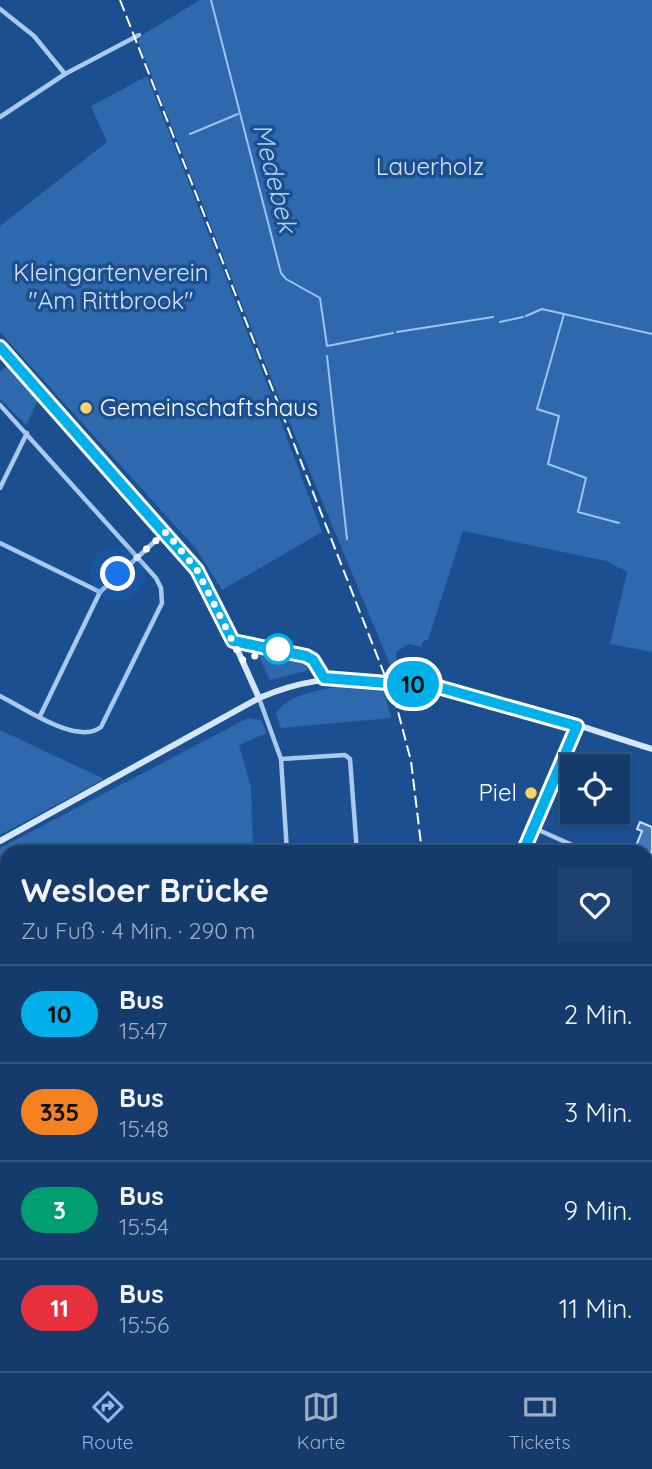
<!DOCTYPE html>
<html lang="de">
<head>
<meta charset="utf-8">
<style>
  :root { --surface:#143b6b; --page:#1d4271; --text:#f1f3f6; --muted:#9dadc1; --line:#33557e; --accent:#95b2f1 }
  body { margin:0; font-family:Quicksand,sans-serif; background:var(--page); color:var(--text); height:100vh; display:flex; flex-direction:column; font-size:26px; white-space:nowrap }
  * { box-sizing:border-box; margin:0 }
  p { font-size:23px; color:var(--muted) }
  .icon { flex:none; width:38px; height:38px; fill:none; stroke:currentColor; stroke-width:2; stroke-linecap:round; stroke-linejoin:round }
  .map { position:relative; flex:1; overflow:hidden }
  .drawer { position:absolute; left:0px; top:845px; width:653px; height:527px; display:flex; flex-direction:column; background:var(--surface); border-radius:21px 21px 0 0; box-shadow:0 2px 5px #0004,0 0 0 2px var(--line) }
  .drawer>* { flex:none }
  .badge { padding:0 14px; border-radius:23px; font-size:24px; line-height:46px }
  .tools { position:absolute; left:560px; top:754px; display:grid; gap:14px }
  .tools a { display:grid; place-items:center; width:70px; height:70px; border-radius:0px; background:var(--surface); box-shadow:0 2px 5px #0004,0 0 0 2px var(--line); font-size:35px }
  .you { position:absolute; width:35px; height:35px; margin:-18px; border:5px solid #fff; border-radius:50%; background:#1a73e8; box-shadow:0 0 0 10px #1a73e833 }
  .map>.badge { position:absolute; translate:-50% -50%; box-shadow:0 0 0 4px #fff }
  .round { display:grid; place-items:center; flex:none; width:74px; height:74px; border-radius:0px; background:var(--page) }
  .head { display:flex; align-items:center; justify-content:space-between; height:119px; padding:0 21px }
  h1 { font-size:33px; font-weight:700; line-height:52px }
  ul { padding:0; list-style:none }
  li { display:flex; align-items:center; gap:21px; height:98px; padding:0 21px; border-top:2px solid var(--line) }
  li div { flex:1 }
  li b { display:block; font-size:26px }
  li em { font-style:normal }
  li .badge { min-width:77px; font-weight:700; text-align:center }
  .tabs { display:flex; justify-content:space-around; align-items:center; height:98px; border-top:2px solid var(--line); background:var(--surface); font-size:19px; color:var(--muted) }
  .tabs a { display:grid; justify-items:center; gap:4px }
  .tabs .current { color:var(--accent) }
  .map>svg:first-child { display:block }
  .green { fill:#2e69ad }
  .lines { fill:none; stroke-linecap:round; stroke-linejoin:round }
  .stream { stroke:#9cc4f0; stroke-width:2 }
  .building { fill:#4478b7; stroke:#cfe3fa; stroke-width:2 }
  .minor { stroke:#a9c9ee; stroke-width:4.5 }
  .secondary { stroke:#d6e6fa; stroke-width:6 }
  .rail { stroke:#fff; stroke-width:2; stroke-dasharray:12 5; stroke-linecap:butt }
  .secondary-bridge { stroke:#d6e6fa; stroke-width:6 }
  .line-casing { stroke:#fff; stroke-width:16 }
  .line { stroke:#00b0ea; stroke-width:10 }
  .walk { stroke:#fff; stroke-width:7; stroke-dasharray:0 12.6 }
  .poi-dot { fill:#ffd166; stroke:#1b4f8f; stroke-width:2.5 }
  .stop-dot { fill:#fff; stroke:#00b0ea; stroke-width:3.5 }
  .labels { text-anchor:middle; stroke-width:7; stroke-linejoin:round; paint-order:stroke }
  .park-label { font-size:24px; fill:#cfe3fa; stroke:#1b4f8f }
  .poi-label { font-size:24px; fill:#fff; stroke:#1b4f8f; text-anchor:start }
  .water-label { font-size:26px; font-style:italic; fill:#b5d3f5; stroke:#1b4f8f }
</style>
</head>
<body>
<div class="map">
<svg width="652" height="1371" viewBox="0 0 652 1371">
  <rect width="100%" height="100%" fill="#1b4f8f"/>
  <g class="green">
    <path d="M200 0H652V652L610 644 627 572 606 561 463 531 428 640H424L421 647 409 644 396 652 398 676 393 672 269 373 138 41 144 34Z"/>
    <path d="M147 76 258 360 322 532 222 590 197 550 0 332V226L107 142 91 106Z"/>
    <path d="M7 365 38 400 26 425 0 399V372Z"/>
    <path d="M261 651 298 656 310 665 307 671 270 680 257 653Z"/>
    <path d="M344 686 383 688 391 718 281 728 276 714C286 694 323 689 344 686Z"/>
    <path d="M248 718 261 720 267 733 239 745 251 787 253 852H7V1025L0 1022V848Z"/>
    <path d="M0 730 104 779 0 835Z"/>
    <path d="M7 1029V1365H128L125 1371H0V1045Z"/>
  </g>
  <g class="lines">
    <g class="stream">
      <path d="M211 0 281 273 286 279 320 298 327 346 393 333"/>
      <path d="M190 134 238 114"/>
      <path d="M564 314 537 409 559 416 548 464 586 478 578 512 619 523"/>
      <path d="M526 316 542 309 652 334"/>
      <path d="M500 322 523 317"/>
      <path d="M397 332 493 317"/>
      <path d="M327 356 347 539"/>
    </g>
  </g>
  <path class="building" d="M640 822 652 827V853L636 846 642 831 637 829Z"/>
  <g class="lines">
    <g class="minor">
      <path d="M0 9 34 36 65 74"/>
      <path d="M0 117 65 74 139 35"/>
      <path d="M0 405 156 578 161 588 162 603 101 727C78 746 24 708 0 696"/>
      <path d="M0 488 27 433"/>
      <path d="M0 543 100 592"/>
      <path d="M259 698 281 759 287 852"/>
      <path d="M40 716 100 592 165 532"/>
      <path d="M281 759 345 755 350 759 357 852"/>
      <path d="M534 828 588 852"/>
      <path d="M523 852 577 726"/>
      <path d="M646 878 652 882"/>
      <path d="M646 1072 652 1064"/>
      <path d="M646 1247 652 1249"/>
      <path d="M594 1365 601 1371"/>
      <path d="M222 1371 225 1365"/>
      <path d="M349 1371 351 1365"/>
    </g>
    <g class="secondary">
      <path d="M0 347 197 571 216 602 259 698"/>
      <path d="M399 682C485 690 570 724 652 749"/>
      <path d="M0 841 259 698C299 681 333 676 376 680"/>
    </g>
    <g class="rail">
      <path d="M120 0 396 704 411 761 422 852"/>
      <path d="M646 1167 652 1161"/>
      <path d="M279 1371 282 1365"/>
      <path d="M468 1371 472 1365"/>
    </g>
    <path class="secondary-bridge" d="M376 680 399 682"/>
  </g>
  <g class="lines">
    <g class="line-casing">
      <path id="line" d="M0 347 197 570 233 641 306 656 313 660 324 678 438 687 577 726 523 852"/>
    </g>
    <use href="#line" class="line"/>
    <path class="walk" d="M118 574 166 532 197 570 242 660 278 649"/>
  </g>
  <g class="poi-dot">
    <circle cx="86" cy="408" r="7"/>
    <circle cx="531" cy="793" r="7"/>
  </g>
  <circle class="stop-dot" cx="278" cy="649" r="14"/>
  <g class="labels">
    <g class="park-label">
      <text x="430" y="175">Lauerholz</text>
      <text x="111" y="281">Kleingartenverein<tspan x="111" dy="28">"Am Rittbrook"</tspan></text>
    </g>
    <g class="poi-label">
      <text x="100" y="416">Gemeinschaftshaus</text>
      <text x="517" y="801" text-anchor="end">Piel</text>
    </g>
    <g class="water-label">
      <text transform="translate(275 178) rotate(76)" y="9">Medebek</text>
    </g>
  </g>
</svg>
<div class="tools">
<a><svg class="icon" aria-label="locate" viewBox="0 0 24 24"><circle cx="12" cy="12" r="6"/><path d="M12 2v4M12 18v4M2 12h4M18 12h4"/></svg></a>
</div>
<div class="you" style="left:118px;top:574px"></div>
<b class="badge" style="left:413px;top:684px;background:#00b0ea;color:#111">10</b>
<section class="drawer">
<div class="head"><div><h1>Wesloer Brücke</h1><p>Zu Fuß · 4 Min. · 290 m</p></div><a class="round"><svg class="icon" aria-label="heart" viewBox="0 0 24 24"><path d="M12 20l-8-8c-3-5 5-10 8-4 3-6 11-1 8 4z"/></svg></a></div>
<ul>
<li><span class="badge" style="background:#00b0ea;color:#111">10</span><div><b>Bus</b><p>15:47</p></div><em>2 Min.</em></li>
<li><span class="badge" style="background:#f58220;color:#111">335</span><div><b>Bus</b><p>15:48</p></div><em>3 Min.</em></li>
<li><span class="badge" style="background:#009f6f;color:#fff">3</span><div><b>Bus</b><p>15:54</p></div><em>9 Min.</em></li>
<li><span class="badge" style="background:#e7303d;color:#fff">11</span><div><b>Bus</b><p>15:56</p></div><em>11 Min.</em></li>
</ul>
</section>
</div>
<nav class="tabs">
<a class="current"><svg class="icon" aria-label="directions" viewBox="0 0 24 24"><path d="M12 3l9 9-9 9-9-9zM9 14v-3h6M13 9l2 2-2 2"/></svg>Route</a>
<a><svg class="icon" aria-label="map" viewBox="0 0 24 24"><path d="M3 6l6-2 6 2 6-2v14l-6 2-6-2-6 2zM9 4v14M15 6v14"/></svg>Karte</a>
<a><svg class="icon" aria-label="tickets" viewBox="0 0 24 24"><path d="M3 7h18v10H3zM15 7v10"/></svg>Tickets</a>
</nav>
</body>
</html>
